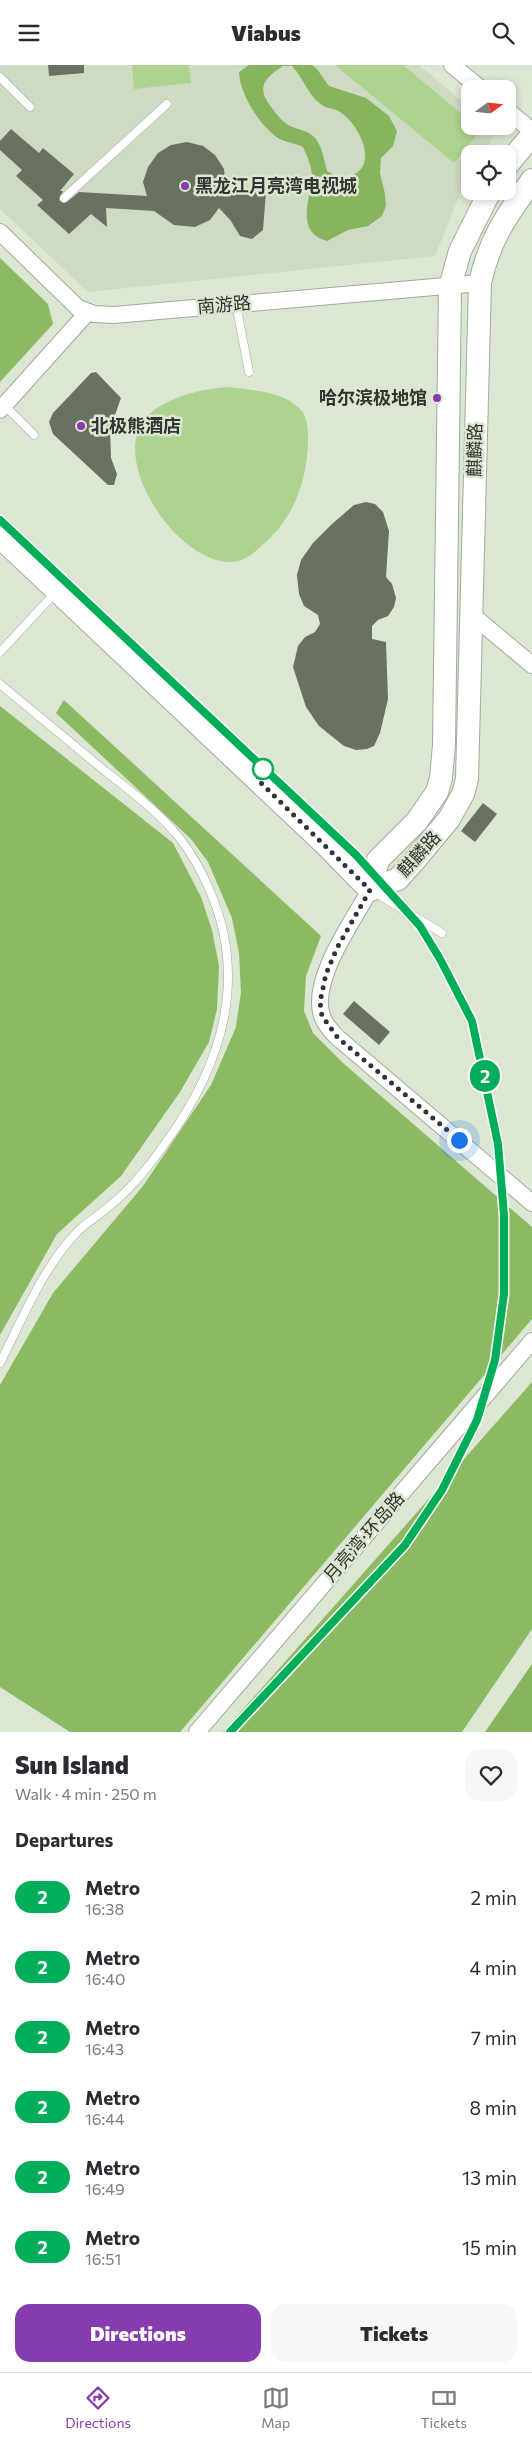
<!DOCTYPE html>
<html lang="en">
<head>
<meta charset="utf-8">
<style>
  :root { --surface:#fff; --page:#f7f7f7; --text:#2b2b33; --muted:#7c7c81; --line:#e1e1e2; --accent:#863cae }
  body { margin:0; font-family:Commissioner,"Noto Sans SC",sans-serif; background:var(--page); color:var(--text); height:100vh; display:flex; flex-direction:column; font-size:19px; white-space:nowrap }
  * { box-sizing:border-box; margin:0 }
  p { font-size:16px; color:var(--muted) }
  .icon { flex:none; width:28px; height:28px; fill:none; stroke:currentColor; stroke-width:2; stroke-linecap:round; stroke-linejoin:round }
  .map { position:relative; height:1667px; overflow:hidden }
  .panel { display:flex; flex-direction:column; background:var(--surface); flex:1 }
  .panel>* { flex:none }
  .badge { padding:0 10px; border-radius:16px; font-size:18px; line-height:32px }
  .needle { width:32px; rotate:75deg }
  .tools { position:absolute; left:461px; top:15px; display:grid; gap:10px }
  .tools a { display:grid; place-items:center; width:55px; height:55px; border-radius:10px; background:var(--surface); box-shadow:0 2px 8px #0003; font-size:25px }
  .you { position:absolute; width:25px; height:25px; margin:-12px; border:4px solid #fff; border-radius:50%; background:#1a73e8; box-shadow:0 0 0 8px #1a73e833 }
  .map>.badge { position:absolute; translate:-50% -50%; box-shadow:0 0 0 2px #fff }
  h2 { padding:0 15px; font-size:19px; line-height:45px }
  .round { display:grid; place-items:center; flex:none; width:52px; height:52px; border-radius:15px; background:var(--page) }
  .head { display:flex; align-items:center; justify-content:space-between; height:85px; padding:0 15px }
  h1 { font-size:24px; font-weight:800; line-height:38px }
  .button { display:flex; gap:10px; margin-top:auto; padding:10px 15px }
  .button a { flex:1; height:58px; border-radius:15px; background:var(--accent); color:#fff; font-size:20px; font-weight:800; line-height:58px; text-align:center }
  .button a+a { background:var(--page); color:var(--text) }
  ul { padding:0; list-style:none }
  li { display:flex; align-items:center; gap:15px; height:70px; padding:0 15px }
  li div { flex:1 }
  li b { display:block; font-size:19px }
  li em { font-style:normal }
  li .badge { min-width:55px; font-weight:700; text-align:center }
  header { display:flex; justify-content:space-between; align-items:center; height:65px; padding:0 15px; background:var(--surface); font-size:22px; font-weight:800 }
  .menu { display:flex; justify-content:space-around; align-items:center; height:70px; border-top:1px solid var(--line); background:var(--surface); font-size:14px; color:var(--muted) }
  .menu a { display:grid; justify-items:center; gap:2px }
  .menu .current { color:var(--accent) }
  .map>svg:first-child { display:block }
  .built { fill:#cddbc2 }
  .green { fill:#add38e }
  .forest { fill:#8cba62 }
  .water { fill:#87b45d; fill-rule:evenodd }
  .building { fill:#697262 }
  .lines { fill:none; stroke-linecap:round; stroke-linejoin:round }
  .lane-casing { stroke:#a1ab9a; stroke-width:9 }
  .street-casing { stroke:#a1ab9a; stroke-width:18 }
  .secondary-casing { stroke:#a1ab9a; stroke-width:24 }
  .lane { stroke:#fff; stroke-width:8 }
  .street { stroke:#fff; stroke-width:16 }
  .secondary { stroke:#fff; stroke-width:22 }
  .line-casing { stroke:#fff; stroke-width:11 }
  .line { stroke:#00ae59; stroke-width:8 }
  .walk { stroke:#31352e; stroke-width:5; stroke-dasharray:0 9 }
  .poi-dot { fill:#863cae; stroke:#dbe6d3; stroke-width:2 }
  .stop-dot { fill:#fff; stroke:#00ae59; stroke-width:2.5 }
  .labels { text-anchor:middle; stroke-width:5; stroke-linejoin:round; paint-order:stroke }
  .poi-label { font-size:18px; font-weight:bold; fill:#31352e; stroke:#dbe6d3; text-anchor:start }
  .street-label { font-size:18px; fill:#31352e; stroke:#dbe6d3 }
</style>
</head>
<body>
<header><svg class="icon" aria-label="menu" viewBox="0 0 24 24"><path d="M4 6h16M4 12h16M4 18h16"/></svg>Viabus<svg class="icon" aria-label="search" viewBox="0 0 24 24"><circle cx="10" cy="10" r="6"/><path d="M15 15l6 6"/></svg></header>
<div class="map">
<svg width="532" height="1667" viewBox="0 0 532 1667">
  <rect width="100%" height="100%" fill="#dbe6d3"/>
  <path class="built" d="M0 0H419L470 43V61H492L497 65 483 89H470V112L460 129 435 191 88 227 0 144Z"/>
  <g class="green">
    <path d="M132 0H189L191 18 134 24Z"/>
    <path d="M335 0H403L470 56V61H477L481 65 454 98Z"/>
    <path d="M228 322C251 325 283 326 300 344 308 352 308 365 308 376 307 418 293 455 260 482 252 490 242 497 231 497 181 498 121 412 138 366 149 335 199 324 228 322Z"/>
  </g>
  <g class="forest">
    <path d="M0 193 48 239 53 259 0 317Z"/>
    <path d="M64 635 321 871 306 911 304 946 313 968 343 998 532 1162V1254L180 1667H70L0 1622V1320L53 1228 143 1121 211 1020 236 962 241 927 239 888 232 853 208 797 191 774 56 648Z"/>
    <path d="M0 641 173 778 201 832 212 865 219 901 217 944 209 977 180 1027 121 1111 57 1169 0 1270Z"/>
    <path d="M532 1317V1564L462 1667H223Z"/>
  </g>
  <g class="water">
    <path d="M249 0H312L317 4 329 21 366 33 389 51 397 66 393 81 381 93 380 108 385 129 386 141 382 151 368 161 348 165 327 176C295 167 310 135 312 112 312 101 307 91 303 82 295 78 284 77 278 73 259 60 240 29 239 7ZM283 1H292C303 12 308 31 322 40 327 44 335 43 340 47 358 58 379 98 353 110 343 115 336 111 327 106 324 95 322 79 313 71 306 65 296 64 288 60 282 56 276 49 272 43 256 23 263 14 283 1Z"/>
    <path d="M532 1599V1667H485Z"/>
  </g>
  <g class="building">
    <path d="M48 0H84V8L49 11Z"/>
    <path d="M11 64 39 88 43 83 74 109 60 126H63L59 135 63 138 67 137 79 127 147 131 143 117 148 102 158 88 171 80 187 77 203 81 215 90 224 104 226 125 266 126 263 165 252 174 240 171 231 156 219 143 210 155 195 162 174 160 154 146 106 143 107 162 91 149 69 169 37 140 43 135 16 111 22 105 0 85V76Z"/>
    <path d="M96 307 121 333 110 364 111 393 117 409 114 420H108L53 369 49 357 53 348 91 308Z"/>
    <path d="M366 437 375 439 383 447 389 466 386 512 392 519 396 533 394 542 388 551 378 555 372 561V574L386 577 388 634 380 668 374 681 367 684 356 685 344 681 319 661 306 642 293 602 298 581 305 572 315 567 320 559 318 550 304 541 299 529 297 510 301 495 313 478 332 459 354 440Z"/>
    <path d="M483 738 497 749 475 777 461 766Z"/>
    <path d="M354 936 390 967 379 980 343 949Z"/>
  </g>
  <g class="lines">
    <g class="lane-casing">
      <g id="lane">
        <path d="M0 12 30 42"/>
        <path d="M64 133 167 39"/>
        <path d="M236 239 249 307"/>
        <path d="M4 340 34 370"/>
        <path d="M0 587 55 528"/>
        <path d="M0 619C35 648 70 677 105 706 131 726 157 746 178 771 191 787 202 807 210 826 249 917 220 1004 164 1080 148 1103 129 1126 107 1143 98 1151 86 1158 77 1167 42 1204 23 1253 0 1298"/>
        <path d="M374 827 442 868"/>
      </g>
    </g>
    <g class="street-casing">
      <g id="street">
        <path d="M452 0 481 24"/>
        <path d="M508 46 532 66"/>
        <path d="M0 167 78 243 94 249 114 250 480 218"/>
        <path d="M0 345 88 247"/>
        <path d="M471 549 532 600"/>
        <path d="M370 825C353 856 310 915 322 951 325 960 332 967 338 973L532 1138"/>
        <path d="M197 1667 532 1276"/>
      </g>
    </g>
    <g class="secondary-casing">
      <g id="secondary">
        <path d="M508 99 532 70"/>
        <path d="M0 472 327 781 370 825"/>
        <path d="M370 825 398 814 414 796 449 754 463 729 467 714 480 218C490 173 506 152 532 115"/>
        <path d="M370 825 378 795 417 756 437 727 441 713 444 680 450 222 460 186 490 126"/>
      </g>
    </g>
    <use href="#lane" class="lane"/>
    <use href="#street" class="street"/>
    <use href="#secondary" class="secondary"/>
  </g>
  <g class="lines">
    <g class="line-casing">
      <path id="line" d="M0 455 356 790 420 861 440 894 472 956 498 1079 504 1150V1229L495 1295 477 1355 442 1425 405 1480 230 1667"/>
    </g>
    <use href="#line" class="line"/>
    <path class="walk" d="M263 704 257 714 370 825 337 883 326 909 320 937 322 951 338 973 459 1075"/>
  </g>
  <g class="poi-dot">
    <circle cx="185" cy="121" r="5"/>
    <circle cx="437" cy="333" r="5"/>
    <circle cx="81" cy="361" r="5"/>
  </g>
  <circle class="stop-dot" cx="263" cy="704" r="10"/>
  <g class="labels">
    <g class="poi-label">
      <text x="195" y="127">黑龙江月亮湾电视城</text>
      <text x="427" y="339" text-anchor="end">哈尔滨极地馆</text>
      <text x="91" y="367">北极熊酒店</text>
    </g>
    <g class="street-label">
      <text transform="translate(224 240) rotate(-5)" y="6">南游路</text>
      <text transform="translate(475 385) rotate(-89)" y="6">麒麟路</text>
      <text transform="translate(419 789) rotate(-48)" y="6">麒麟路</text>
      <text transform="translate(364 1472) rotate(-49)" y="6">月亮湾·环岛路</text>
    </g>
  </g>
</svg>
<div class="tools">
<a><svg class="needle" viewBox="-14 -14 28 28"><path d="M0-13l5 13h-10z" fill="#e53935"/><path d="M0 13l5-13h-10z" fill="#7c7c81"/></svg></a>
<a><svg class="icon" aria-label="locate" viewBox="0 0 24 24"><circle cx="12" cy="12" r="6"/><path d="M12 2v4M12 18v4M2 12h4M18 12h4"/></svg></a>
</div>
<div class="you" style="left:459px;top:1075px"></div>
<b class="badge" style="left:485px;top:1011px;background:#00ae59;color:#fff">2</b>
</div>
<section class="panel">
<div class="head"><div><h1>Sun Island</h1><p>Walk · 4 min · 250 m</p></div><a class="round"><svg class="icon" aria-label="heart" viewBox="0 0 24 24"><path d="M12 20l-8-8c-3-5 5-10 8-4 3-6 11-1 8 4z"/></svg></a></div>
<h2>Departures</h2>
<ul>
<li><span class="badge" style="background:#00ae59;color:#fff">2</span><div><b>Metro</b><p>16:38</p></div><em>2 min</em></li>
<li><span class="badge" style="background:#00ae59;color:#fff">2</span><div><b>Metro</b><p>16:40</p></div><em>4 min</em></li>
<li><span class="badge" style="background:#00ae59;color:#fff">2</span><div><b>Metro</b><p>16:43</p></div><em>7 min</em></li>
<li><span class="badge" style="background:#00ae59;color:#fff">2</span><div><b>Metro</b><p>16:44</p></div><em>8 min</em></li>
<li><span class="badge" style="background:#00ae59;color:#fff">2</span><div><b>Metro</b><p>16:49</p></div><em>13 min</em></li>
<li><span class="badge" style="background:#00ae59;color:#fff">2</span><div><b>Metro</b><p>16:51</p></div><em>15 min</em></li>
</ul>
<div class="button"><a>Directions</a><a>Tickets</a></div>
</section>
<nav class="menu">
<a class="current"><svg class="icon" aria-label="directions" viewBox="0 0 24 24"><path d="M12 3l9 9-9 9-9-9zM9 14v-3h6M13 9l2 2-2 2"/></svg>Directions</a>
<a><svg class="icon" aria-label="map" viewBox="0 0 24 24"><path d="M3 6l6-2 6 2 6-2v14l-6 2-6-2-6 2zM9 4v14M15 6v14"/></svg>Map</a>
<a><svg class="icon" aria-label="tickets" viewBox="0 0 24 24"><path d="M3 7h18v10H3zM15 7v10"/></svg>Tickets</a>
</nav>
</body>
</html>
